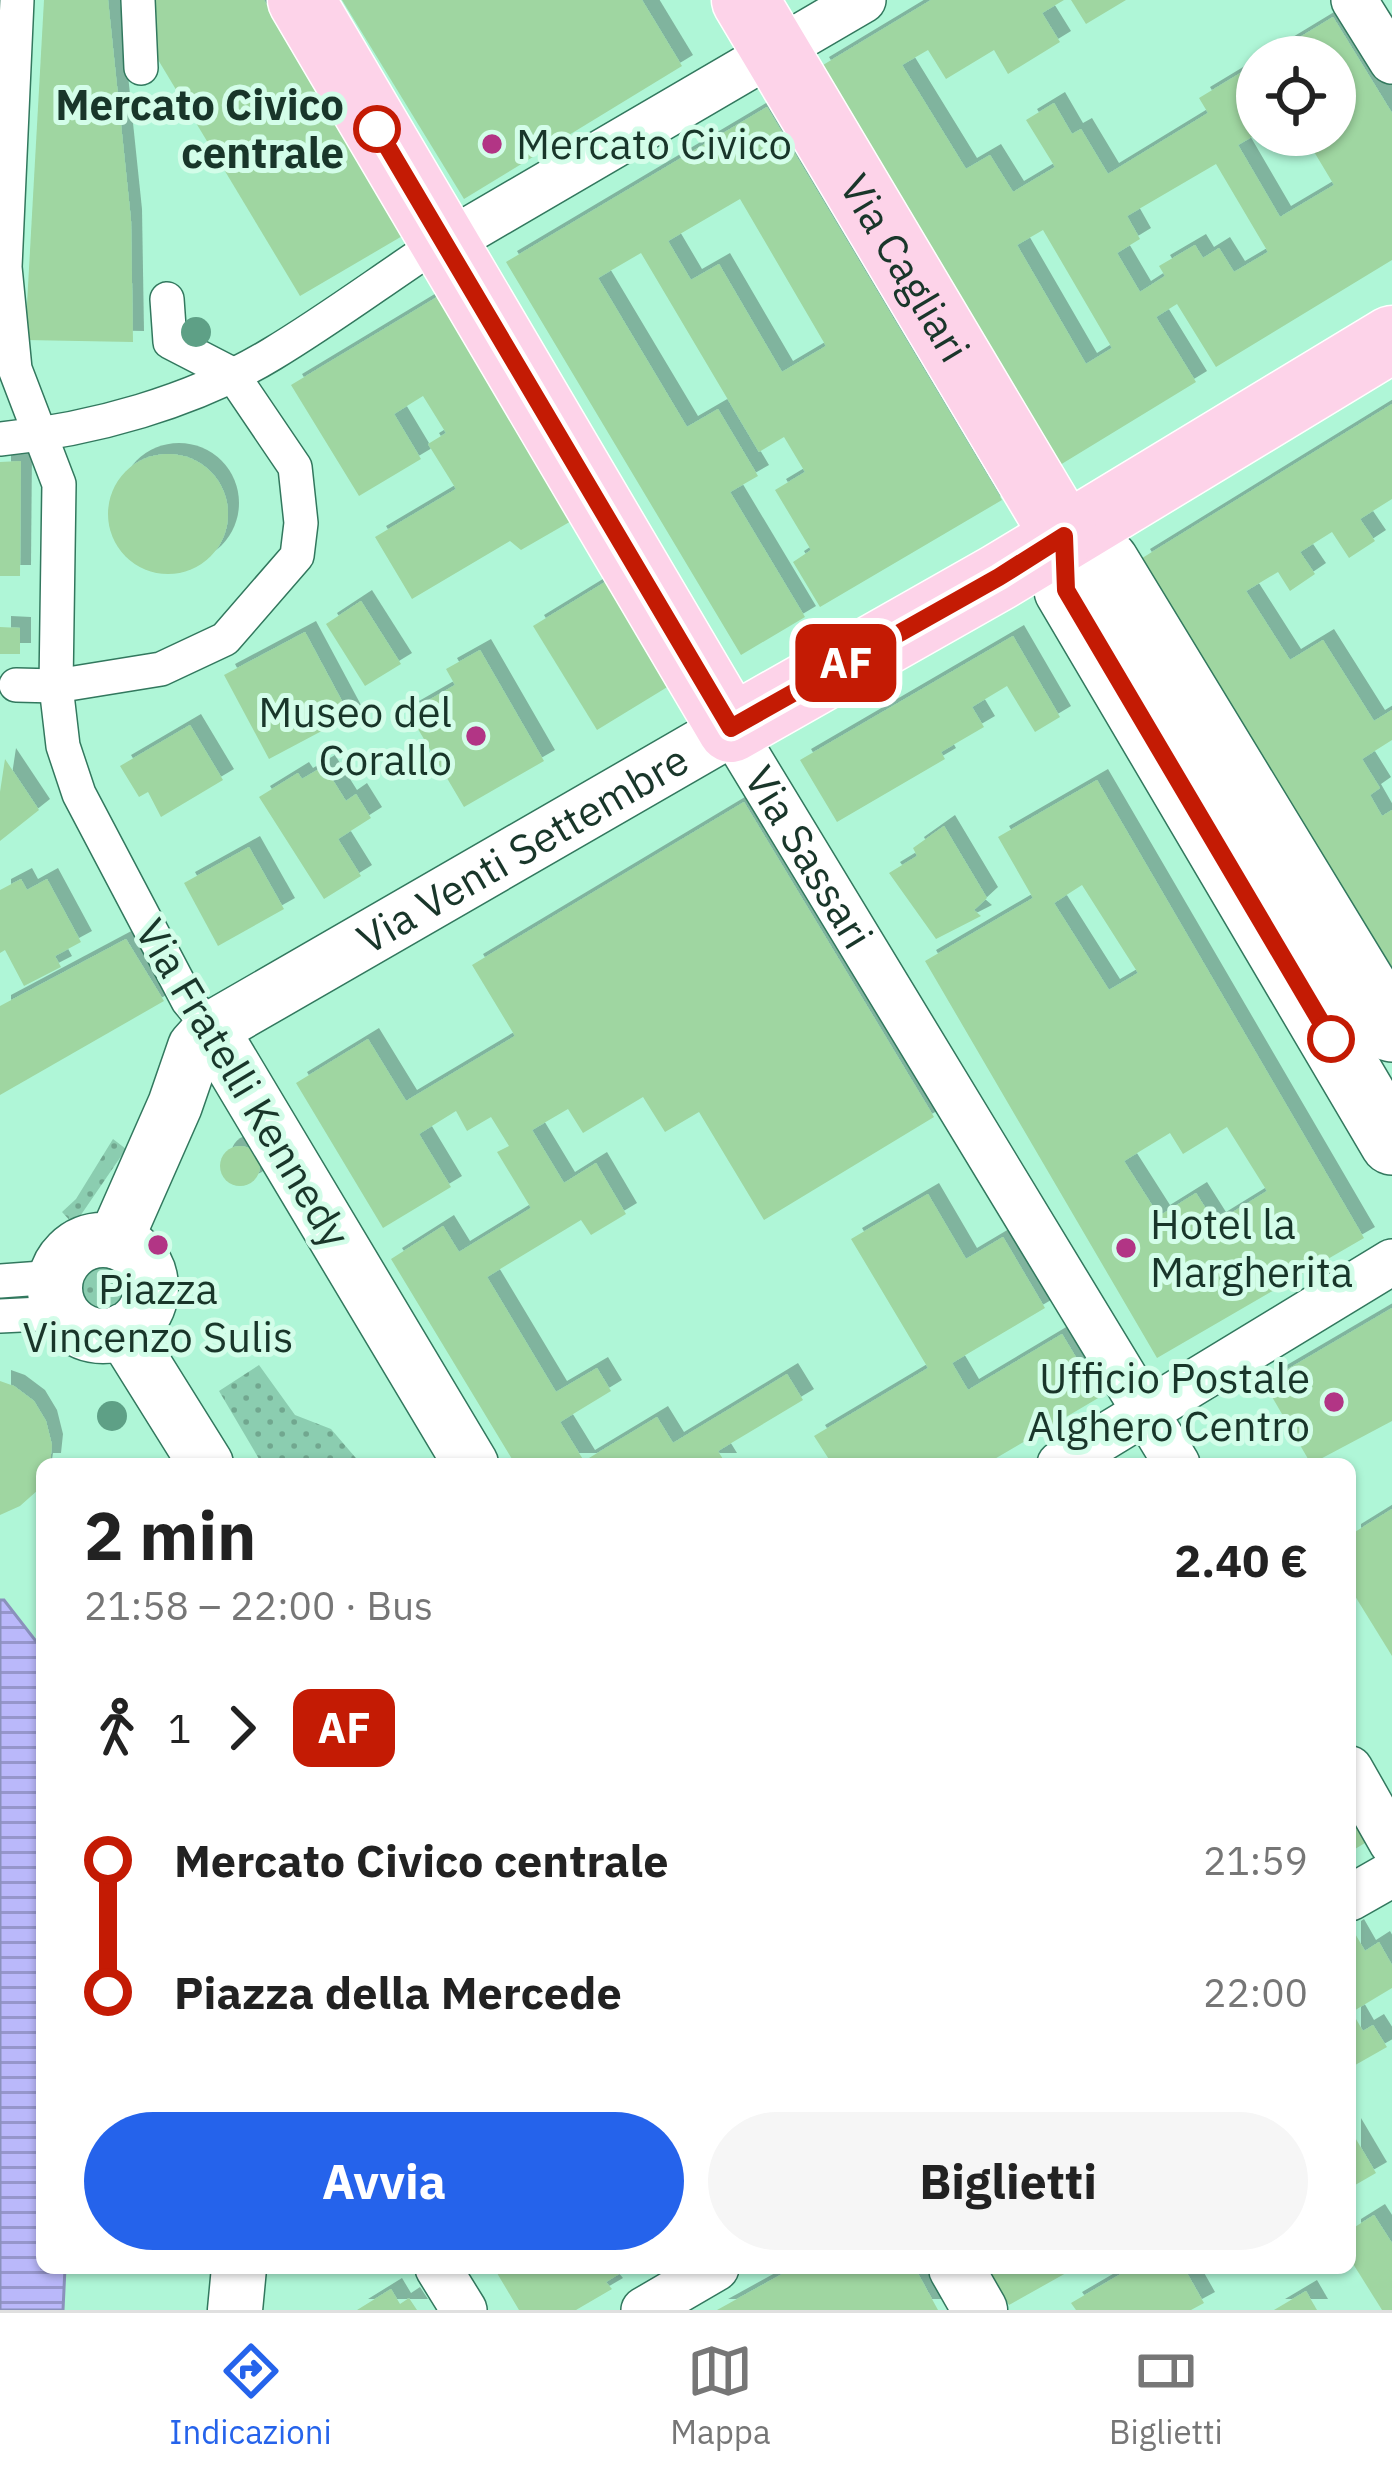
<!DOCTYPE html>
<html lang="it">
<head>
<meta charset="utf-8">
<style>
  :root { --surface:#fff; --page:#f6f6f6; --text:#222; --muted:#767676; --line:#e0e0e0; --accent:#2563eb }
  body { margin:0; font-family:"IBM Plex Sans",sans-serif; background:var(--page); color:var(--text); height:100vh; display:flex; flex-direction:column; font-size:45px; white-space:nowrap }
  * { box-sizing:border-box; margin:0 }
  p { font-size:39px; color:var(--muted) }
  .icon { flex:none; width:66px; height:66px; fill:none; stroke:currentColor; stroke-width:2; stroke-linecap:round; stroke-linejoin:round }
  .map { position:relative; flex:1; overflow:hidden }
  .details { position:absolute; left:36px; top:1458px; width:1320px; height:816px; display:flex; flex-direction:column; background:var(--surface); border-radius:18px; box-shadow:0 3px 9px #0004 }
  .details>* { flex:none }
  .badge { padding:0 24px; border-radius:18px; font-size:42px; line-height:78px }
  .fabs { position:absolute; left:1236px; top:36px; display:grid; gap:24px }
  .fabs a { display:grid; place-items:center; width:120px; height:120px; border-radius:50%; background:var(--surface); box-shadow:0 3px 9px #0004; font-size:60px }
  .map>.badge { position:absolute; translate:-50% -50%; box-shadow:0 0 0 6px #fff }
  .legs { display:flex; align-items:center; gap:18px; height:132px; padding:0 48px; font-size:39px }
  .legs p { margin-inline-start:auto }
  .headline { display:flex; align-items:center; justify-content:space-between; height:204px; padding:0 48px }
  h1 { font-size:66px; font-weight:800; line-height:90px }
  .primary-button { display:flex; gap:24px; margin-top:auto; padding:24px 48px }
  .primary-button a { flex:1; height:138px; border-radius:72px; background:var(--accent); color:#fff; font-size:48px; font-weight:800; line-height:138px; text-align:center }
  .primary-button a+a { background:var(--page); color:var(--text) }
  ul { padding:0 48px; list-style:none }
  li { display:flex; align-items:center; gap:42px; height:132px; font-size:45px }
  li i { display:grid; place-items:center; width:18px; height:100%; margin:0 15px; background:currentColor }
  li i::after { content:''; width:30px; height:30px; margin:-15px; border:9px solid; border-radius:50%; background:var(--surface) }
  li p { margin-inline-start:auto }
  li:first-child i { background:linear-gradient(#0000 50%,currentColor 0) }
  li:last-child i { background:linear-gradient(currentColor 50%,#0000 0) }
  .dock { display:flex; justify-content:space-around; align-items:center; height:168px; border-top:3px solid var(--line); background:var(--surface); font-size:33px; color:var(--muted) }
  .dock a { display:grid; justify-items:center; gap:6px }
  .dock .on { color:var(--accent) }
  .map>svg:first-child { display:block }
  .grass { fill:url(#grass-dots) }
  .water { fill:url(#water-rules); stroke:#8a91bc; stroke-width:3 }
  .building { fill:#9fd6a1; fill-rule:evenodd; filter:url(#shadow) }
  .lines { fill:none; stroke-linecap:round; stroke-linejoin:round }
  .pedestrian-casing { stroke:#32785e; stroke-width:36 }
  .minor-casing { stroke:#32785e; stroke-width:48 }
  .tertiary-casing { stroke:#32785e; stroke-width:57 }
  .secondary-casing { stroke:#32785e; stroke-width:66 }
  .primary-casing { stroke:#fff; stroke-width:69 }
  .pedestrian { stroke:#fff; stroke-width:33 }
  .minor { stroke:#fff; stroke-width:45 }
  .tertiary { stroke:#fff; stroke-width:54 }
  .secondary { stroke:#fff; stroke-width:63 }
  .primary { stroke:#fdd3e9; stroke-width:66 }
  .tree { fill:#5ea086 }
  .line-1-casing { stroke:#fff; stroke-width:27 }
  .line-1 { stroke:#c41b04; stroke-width:18 }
  .stop-1-dot { fill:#fff; stroke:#c41b04; stroke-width:6 }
  .poi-dot { fill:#b23585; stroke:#d3fde9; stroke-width:4.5 }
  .labels { text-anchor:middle; stroke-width:10; stroke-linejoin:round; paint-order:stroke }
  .stop-label { font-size:42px; font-weight:bold; fill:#19362a; stroke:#d3fde9; text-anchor:end }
  .poi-label { font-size:42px; fill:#19362a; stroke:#d3fde9; text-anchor:start }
  .street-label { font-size:42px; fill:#19362a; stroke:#d3fde9 }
</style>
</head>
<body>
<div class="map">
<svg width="1392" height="2310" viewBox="0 0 1392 2310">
  <defs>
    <pattern id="grass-dots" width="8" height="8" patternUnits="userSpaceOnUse" patternTransform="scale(3)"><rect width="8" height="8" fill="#8bcdb0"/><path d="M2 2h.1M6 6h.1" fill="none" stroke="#71a78f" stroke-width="1.8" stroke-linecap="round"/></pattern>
    <pattern id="water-rules" width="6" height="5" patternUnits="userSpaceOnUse" patternTransform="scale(3)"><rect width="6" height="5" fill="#bab8fa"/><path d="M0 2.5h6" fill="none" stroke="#9696cb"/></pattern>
    <filter id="shadow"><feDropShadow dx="11" dy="-11" stdDeviation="0" flood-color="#0004"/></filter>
  </defs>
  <rect width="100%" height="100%" fill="#aff6d7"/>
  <g class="grass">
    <path d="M113 1139 126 1149 74 1225 62 1212 76 1199Z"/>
    <circle cx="105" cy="1289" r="22"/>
    <path d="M259 1365 295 1415 331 1429 361 1464H262L219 1391Z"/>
  </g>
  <path class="water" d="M0 1600H4L42 1649V2268H65L63 2310H0Z"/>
  <g class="building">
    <path d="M44 0H108L131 220 133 342 25 340Z"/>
    <path d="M152 0H264L404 235 300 296 154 53Z"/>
    <path d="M342 0H642L682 66 464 199Z"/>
    <path d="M931 0H1064L1042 13 1060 42 1008 74 994 50 946 79 928 50 902 65 966 169 990 155 1013 192 1055 167 1026 120 1054 103 1072 134 1081 129 1108 174 1208 113 1199 98 1257 63V134L1238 145 1280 217 1334 185 1304 135H1335V57H1267L1333 17 1392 113V260L1216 367 1177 304 1156 317 1196 382 1060 465 818 68ZM1216 164 1268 252 1234 272 1219 248 1203 258 1195 245 1159 266 1165 276 1140 292 1117 253 1140 239 1127 216ZM1043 230 1112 348 1086 364 1017 245Z"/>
    <path d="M1071 0H1126L1086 24Z"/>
    <path d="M767 107 1002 500 820 607 793 562 811 550 775 490 805 472 784 437 759 452 641 253 598 278 687 427 718 409 758 476 730 492 805 617 741 655 506 262ZM740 199 826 346 782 372 719 264 691 280 668 241Z"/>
    <path d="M437 297 573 520 521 550 510 541 412 599 375 537 456 489 428 444 446 433 423 396 394 414 421 459 359 496 291 385Z"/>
    <path d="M1392 404V499L1360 519 1375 541 1349 558 1332 532 1300 552 1315 574 1290 591 1278 572 1246 591 1290 660 1323 640 1374 721 1392 710V740L1362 759 1380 788 1370 795 1382 816 1392 810V967L1139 560Z"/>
    <circle cx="168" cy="514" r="60"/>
    <path d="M21 461 20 576H0V462Z"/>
    <path d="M605 582 669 686 597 730 533 626Z"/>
    <path d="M361 601 401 664 365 686 326 624Z"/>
    <path d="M0 627 20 628V654H0Z"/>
    <path d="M305 632 350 716 269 759 224 675Z"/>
    <path d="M1013 636 1060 717 1035 732 1007 686 972 707 984 727 941 752 945 759 837 822 800 760Z"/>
    <path d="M480 650 544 761 464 807 408 712 455 685 446 669Z"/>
    <path d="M190 725 223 780 161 817 148 792 139 797 120 766Z"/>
    <path d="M5 759 39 810 0 841V792Z"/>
    <path d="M324 766 346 801 356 794 371 818 338 839 361 876 324 899 259 797 298 773 302 779Z"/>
    <path d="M1097 780 1364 1238 1157 1358 925 961 1033 898 998 837ZM1082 885 1138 973 1109 990 1054 903ZM1227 1127 1267 1191 1215 1223 1196 1193 1159 1216 1124 1161 1170 1133 1183 1154Z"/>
    <path d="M744 802 934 1117 764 1220 699 1112 665 1132 643 1097 583 1133 568 1109 532 1130 564 1183 596 1163 626 1214 591 1235 581 1220 487 1277 556 1392 597 1368 611 1391 560 1422 584 1461 657 1417 673 1443 787 1374 803 1400 718 1451 726 1464H515L391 1259 443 1226 459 1252 531 1208 497 1152 509 1146 491 1117 467 1131 456 1111 419 1134 451 1187 383 1228 296 1083 368 1039 406 1101 515 1036 472 965Z"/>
    <path d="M944 826 987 898 974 910 981 916 936 939 889 873 917 856 913 848Z"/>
    <path d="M249 847 284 909 218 946 184 883Z"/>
    <path d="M21 879 27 890 47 879 81 942 55 956 61 967 24 986 5 950 0 953V890Z"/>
    <path d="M126 939 164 1001 0 1095V1006Z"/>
    <circle cx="240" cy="1166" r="20"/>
    <path d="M928 1194 966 1259 1003 1237 1045 1308 952 1363 968 1390 1062 1334 1100 1397 986 1464H832L814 1436 928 1368 851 1239Z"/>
    <path d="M1392 1308V1421L1311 1464 1264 1383Z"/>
    <path d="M0 1381 14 1386 34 1401 46 1421 52 1445 50 1464H42L38 1490 20 1506 0 1515Z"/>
    <path d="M1392 1509V1656L1350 1588V1535Z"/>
    <path d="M1350 1806 1370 1840 1350 1852Z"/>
    <path d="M1353 1930 1365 1951 1379 1942 1392 1965V1988L1352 2012 1363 2031 1373 2025 1387 2047 1350 2068V1932Z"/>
    <path d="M1350 2129 1376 2173 1350 2188Z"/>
    <path d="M1374 2215 1392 2243V2310H1382L1350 2259V2230Z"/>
    <path d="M494 2268H629L606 2282 612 2289 576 2310H519Z"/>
    <path d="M793 2268H915L938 2310H717Z"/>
    <path d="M987 2268H1075L1009 2305Z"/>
    <path d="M1131 2268H1195L1187 2273 1204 2303 1191 2310H1076L1071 2303Z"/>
    <path d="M391 2289 400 2304 409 2298 417 2310H357Z"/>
    <path d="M1306 2291 1317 2310H1274Z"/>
  </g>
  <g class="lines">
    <g class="pedestrian-casing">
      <g id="pedestrian">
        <path d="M17 0 5 267 15 369 59 484 56 686 63 746 79 794 188 1001 211 1029"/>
        <path d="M138 0 141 68"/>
        <path d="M0 439C91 430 193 402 272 354 322 324 370 289 419 256L445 244"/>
        <path d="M16 685 56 686 161 669 225 639 297 556 301 523 295 467 232 374 170 342 167 299"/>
        <path d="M0 1281 56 1277"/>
        <path d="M0 1316 62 1313"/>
      </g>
    </g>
    <g class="minor-casing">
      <g id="minor">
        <path d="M1354 0 1392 61"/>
        <path d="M445 244 863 0"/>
        <path id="s1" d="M731 729 1177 1464"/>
        <path d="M1060 1464 1392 1262"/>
        <path d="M1350 1769 1392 1843"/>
        <path d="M1350 1898 1392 1874"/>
        <path d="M438 2268 464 2310"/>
        <path d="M644 2310 716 2268"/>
      </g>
    </g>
    <g class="tertiary-casing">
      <g id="tertiary">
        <path d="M211 1029 471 1464"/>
        <circle cx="103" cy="1288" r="48"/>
        <path id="s2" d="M115 1241 175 1105 195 1047 211 1029 731 729"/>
        <path d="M123 1331 206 1464"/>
        <path d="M956 2268 980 2310"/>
        <path d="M235 2310 239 2268"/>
      </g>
    </g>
    <g class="secondary-casing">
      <g id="secondary">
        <path d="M1064 535 1066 590 1392 1143"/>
        <path d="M1064 535 1107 562 1392 1030"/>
      </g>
    </g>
    <g class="primary-casing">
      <g id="primary">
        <path d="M301 0 731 729 999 577 1392 339"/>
        <path id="s3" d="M745 0 1064 535"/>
      </g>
    </g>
    <use href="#pedestrian" class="pedestrian"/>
    <use href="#minor" class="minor"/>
    <use href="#tertiary" class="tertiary"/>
    <use href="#secondary" class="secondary"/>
    <use href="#primary" class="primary"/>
  </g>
  <g class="tree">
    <circle cx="196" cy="332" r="15"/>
    <circle cx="112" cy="1416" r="15"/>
  </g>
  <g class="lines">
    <g class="line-1-casing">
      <path id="line-1" d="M377 129 731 728 999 577 1064 536 1066 590 1331 1039"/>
    </g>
    <use href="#line-1" class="line-1"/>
  </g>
  <g class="stop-1-dot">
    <circle cx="377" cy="129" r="21"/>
    <circle cx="1331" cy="1039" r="21"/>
  </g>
  <g class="poi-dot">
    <circle cx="492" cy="144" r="12"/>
    <circle cx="476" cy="736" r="12"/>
    <circle cx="158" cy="1245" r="12"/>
    <circle cx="1126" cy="1248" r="12"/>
    <circle cx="1334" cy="1402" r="12"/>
  </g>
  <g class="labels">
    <g class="stop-label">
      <text x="344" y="120">Mercato Civico<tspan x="344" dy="48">centrale</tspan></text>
    </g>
    <g class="poi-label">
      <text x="516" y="159">Mercato Civico</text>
      <text x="452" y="727" text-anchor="end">Museo del<tspan x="452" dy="48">Corallo</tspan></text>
      <text x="1150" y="1239">Hotel la<tspan x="1150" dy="48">Margherita</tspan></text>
      <text x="158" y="1304" text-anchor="middle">Piazza<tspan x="158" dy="48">Vincenzo Sulis</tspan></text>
      <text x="1310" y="1393" text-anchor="end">Ufficio Postale<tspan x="1310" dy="48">Alghero Centro</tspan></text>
    </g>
    <g class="street-label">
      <text dy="15" stroke="none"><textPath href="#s3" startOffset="312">Via Cagliari</textPath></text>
      <text dy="15" stroke="none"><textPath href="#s2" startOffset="594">Via Venti Settembre</textPath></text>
      <text dy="15" stroke="none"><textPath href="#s1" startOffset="150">Via Sassari</textPath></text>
      <text transform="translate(243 1083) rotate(59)" y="15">Via Fratelli Kennedy</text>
    </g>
  </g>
</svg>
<div class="fabs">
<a><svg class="icon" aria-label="locate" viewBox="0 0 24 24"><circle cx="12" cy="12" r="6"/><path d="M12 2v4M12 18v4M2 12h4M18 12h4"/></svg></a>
</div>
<b class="badge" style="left:846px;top:663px;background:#c41b04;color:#fff">AF</b>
<section class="details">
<div class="headline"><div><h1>2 min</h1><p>21:58 – 22:00 · Bus</p></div><b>2.40 €</b></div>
<div class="legs"><svg class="icon" aria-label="walk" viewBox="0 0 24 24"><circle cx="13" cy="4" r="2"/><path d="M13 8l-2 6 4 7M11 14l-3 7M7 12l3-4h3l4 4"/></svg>1<svg class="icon" aria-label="forward" viewBox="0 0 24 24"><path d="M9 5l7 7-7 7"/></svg><b class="badge" style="background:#c41b04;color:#fff">AF</b></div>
<ul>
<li><i style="color:#c41b04"></i><b>Mercato Civico centrale</b><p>21:59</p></li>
<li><i style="color:#c41b04"></i><b>Piazza della Mercede</b><p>22:00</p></li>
</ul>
<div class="primary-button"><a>Avvia</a><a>Biglietti</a></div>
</section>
</div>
<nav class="dock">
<a class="on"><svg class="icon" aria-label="directions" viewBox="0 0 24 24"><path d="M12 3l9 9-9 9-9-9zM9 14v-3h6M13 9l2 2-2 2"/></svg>Indicazioni</a>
<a><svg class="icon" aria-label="map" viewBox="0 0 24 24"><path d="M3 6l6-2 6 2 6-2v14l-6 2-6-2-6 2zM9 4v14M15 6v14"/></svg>Mappa</a>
<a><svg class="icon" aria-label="tickets" viewBox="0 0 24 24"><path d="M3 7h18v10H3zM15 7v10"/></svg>Biglietti</a>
</nav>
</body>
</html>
